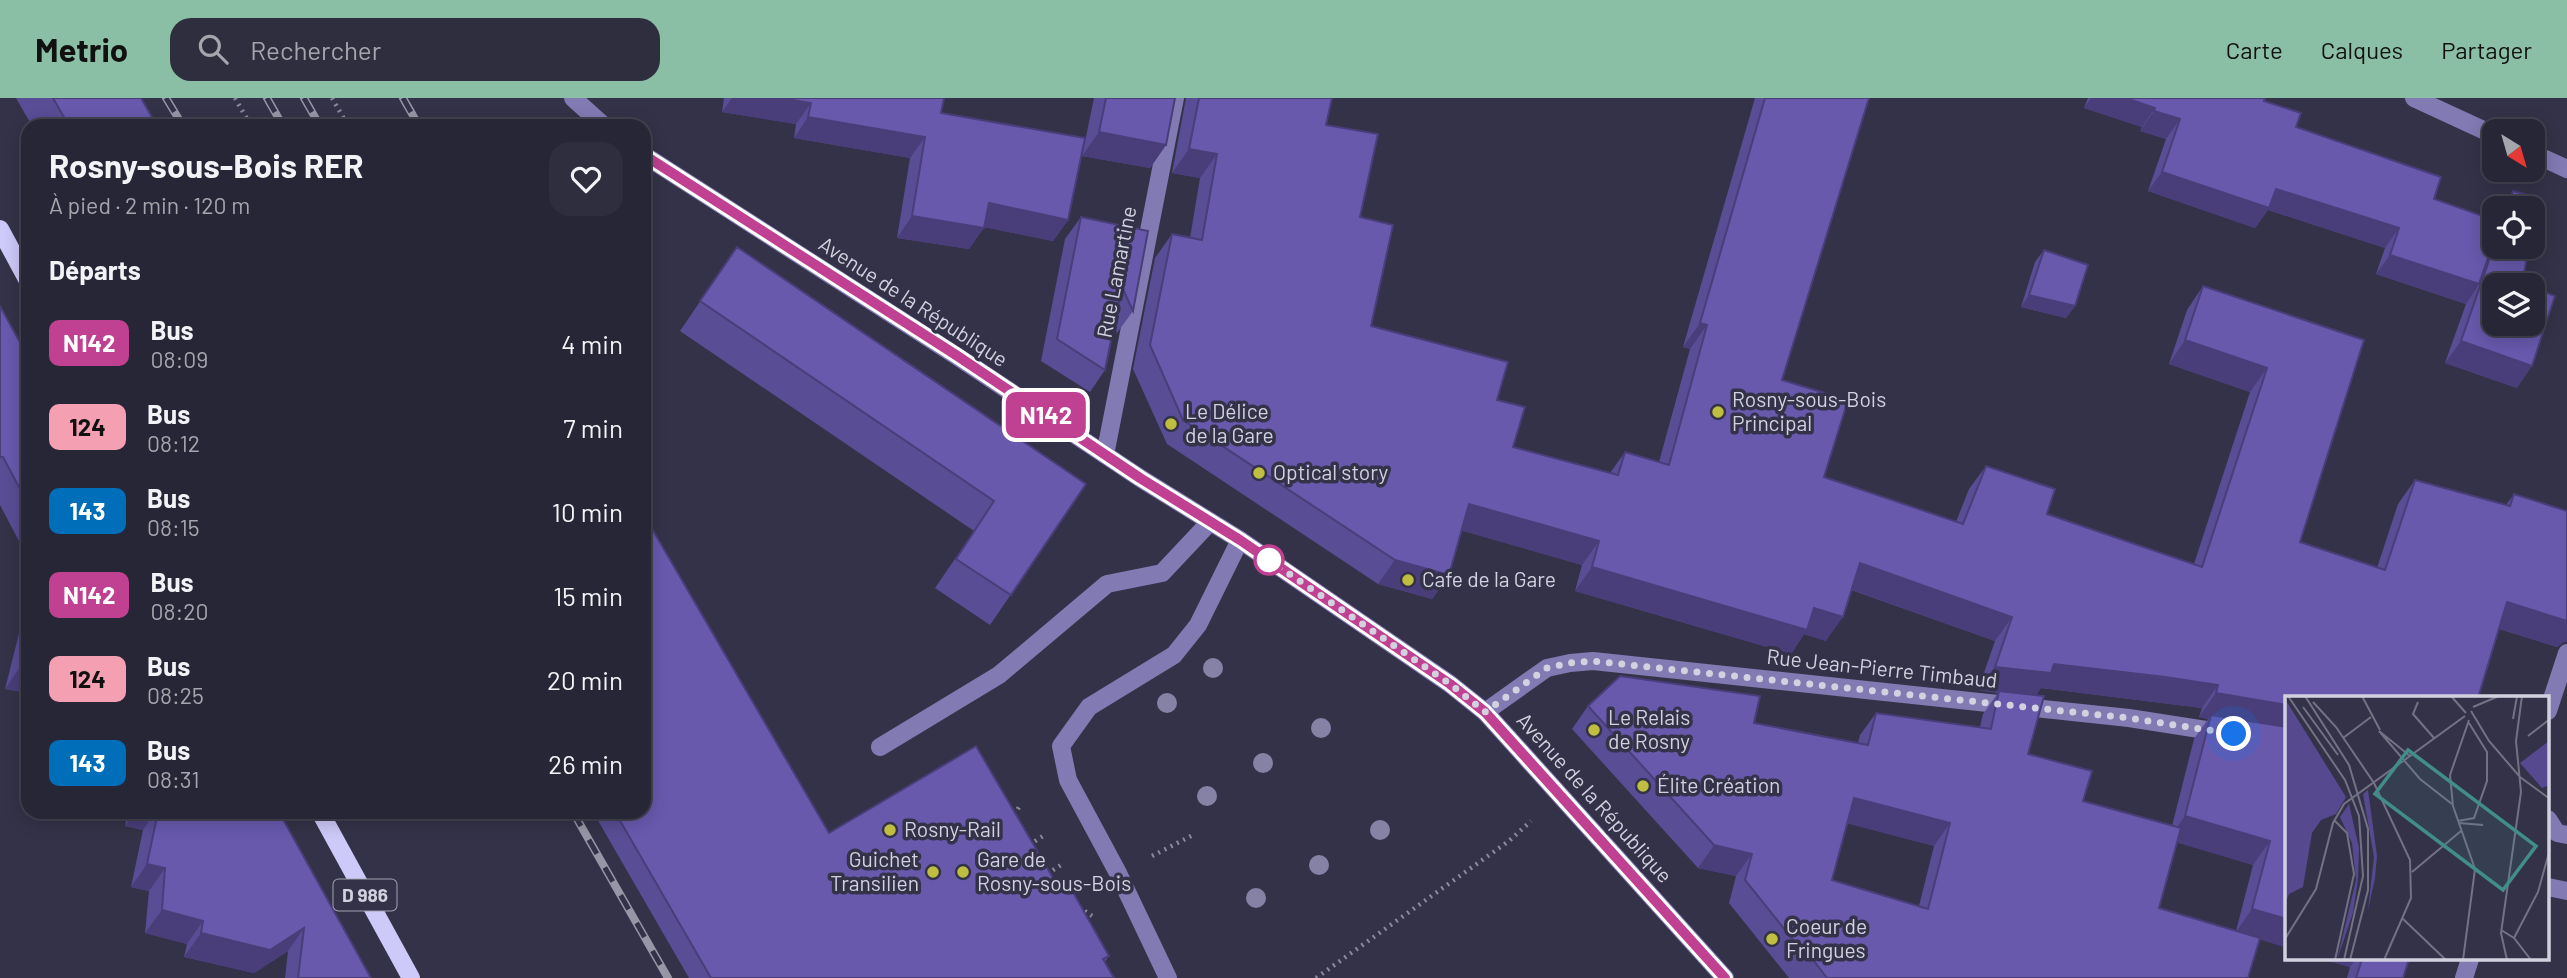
<!DOCTYPE html>
<html lang="fr">
<head>
<meta charset="utf-8">
<style>
  :root { --surface:#272636; --page:#2f2e3e; --text:#f1f3f6; --muted:#a4a5ad; --line:#434351; --accent:#8abfa5 }
  body { margin:0; font-family:Barlow,sans-serif; background:var(--page); color:var(--text); height:100vh; display:flex; flex-direction:column; font-size:26px; white-space:nowrap }
  * { box-sizing:border-box; margin:0 }
  p { font-size:23px; color:var(--muted) }
  .icon { flex:none; width:38px; height:38px; fill:none; stroke:currentColor; stroke-width:2; stroke-linecap:round; stroke-linejoin:round }
  .map { position:relative; flex:1; overflow:hidden }
  .panel { position:absolute; left:21px; top:21px; width:630px; height:700px; display:flex; flex-direction:column; background:var(--surface); border-radius:21px; box-shadow:0 4px 18px #0003,0 0 0 2px var(--line) }
  .panel>* { flex:none }
  .badge { padding:0 14px; border-radius:10px; font-size:24px; line-height:46px }
  .needle { width:46px; rotate:143deg }
  .fabs { position:absolute; left:2482px; top:21px; display:grid; gap:14px }
  .fabs a { display:grid; place-items:center; width:63px; height:63px; border-radius:14px; background:var(--surface); box-shadow:0 4px 18px #0003,0 0 0 2px var(--line); font-size:35px }
  .you { position:absolute; width:35px; height:35px; margin:-18px; border:5px solid #fff; border-radius:50%; background:#1a73e8; box-shadow:0 0 0 10px #1a73e833 }
  .map>.badge { position:absolute; translate:-50% -50%; box-shadow:0 0 0 4px #fff }
  h2 { padding:0 28px; font-size:26px; line-height:63px }
  .round { display:grid; place-items:center; flex:none; width:74px; height:74px; border-radius:21px; background:var(--page) }
  .overview { display:flex; align-items:center; justify-content:space-between; height:119px; padding:0 28px }
  h1 { font-size:33px; font-weight:700; line-height:52px }
  ul { padding:0; list-style:none }
  li { display:flex; align-items:center; gap:21px; height:84px; padding:0 28px }
  li div { flex:1 }
  li b { display:block; font-size:26px }
  li em { font-style:normal }
  li .badge { min-width:77px; font-weight:700; text-align:center }
  header { display:flex; align-items:center; gap:42px; box-sizing:border-box; height:98px; padding:0 35px; background:var(--accent); color:#111 }
  header strong { font-size:33px }
  nav { display:flex; gap:38px; margin-inline-start:auto; font-size:24px }
  .search { width:490px; height:63px; background:var(--page); display:flex; align-items:center; gap:18px; box-sizing:border-box; padding:0 24px; border-radius:21px; color:var(--muted); font-size:26px }
  .map>svg:first-child { display:block }
  .lines { fill:none; stroke-linecap:round; stroke-linejoin:round }
  .path { stroke:#8a899a; stroke-width:4.5; stroke-dasharray:2 5; stroke-linecap:butt }
  .minor { stroke:#817ab3; stroke-width:18 }
  .major { stroke:#cdc9f8; stroke-width:18 }
  .rail-casing { stroke:#9796a7; stroke-width:8 }
  .rail { stroke:#343248; stroke-width:5; stroke-dasharray:16; stroke-linecap:butt }
  .tree { fill:#8582a5 }
  .wall { fill:#594d95; fill-rule:evenodd }
  .shaded-wall { fill:#493e79 }
  .building { fill:#6859ad; stroke:#493e79; stroke-width:2; fill-rule:evenodd }
  .line-casing { stroke:#fff; stroke-width:16 }
  .line { stroke:#c04191; stroke-width:10 }
  .walk { stroke:#d2d1df; stroke-width:7; stroke-dasharray:0 12.6 }
  .poi-dot { fill:#bfbe41; stroke:#343248; stroke-width:2.5 }
  .stop-dot { fill:#fff; stroke:#c04191; stroke-width:3.5 }
  .labels { text-anchor:middle; stroke-width:7; stroke-linejoin:round; paint-order:stroke }
  .shield { fill:#343248; stroke:#a3a1b2; stroke-width:2 }
  .shield-label { font-size:19px; font-weight:bold; fill:#d2d1df }
  .street-label { font-size:21px; fill:#d2d1df; stroke:#343248 }
  .poi-label { font-size:21px; fill:#d2d1df; stroke:#343248; text-anchor:start }
  .inset-road { fill:none; stroke:#737284; stroke-width:2 }
  .view { fill:#408d8a; fill-opacity:0.15; stroke:#408d8a; stroke-width:3.5 }
  .inset-edge { fill:none; stroke:#d2d1df; stroke-width:3.5 }
</style>
</head>
<body>
<header>
<strong>Metrio</strong>
<div class="search"><svg class="icon" aria-label="search" viewBox="0 0 24 24"><circle cx="10" cy="10" r="6"/><path d="M15 15l6 6"/></svg>Rechercher</div>
<nav><a>Carte</a><a>Calques</a><a>Partager</a></nav>
</header>
<div class="map">
<svg width="2567" height="880" viewBox="0 0 2567 880">
  <rect width="100%" height="100%" fill="#343248"/>
  <g class="lines">
    <g class="path">
      <path d="M235 0 251 28"/>
      <path d="M332 0 348 28"/>
      <path d="M1014 717 1021 706"/>
      <path d="M1029 747 1043 738"/>
      <path d="M1152 758 1195 736"/>
      <path d="M1047 776 1061 767"/>
      <path d="M1079 809 1092 818"/>
      <path d="M1316 880 1509 743 1531 723"/>
    </g>
    <g class="minor">
      <path d="M573 0 604 28"/>
      <path d="M2414 0 2494 37"/>
      <path d="M2532 55 2567 71"/>
      <path d="M644 57 955 257 1140 380 1240 442 1450 586 1485 614 1725 880"/>
      <path d="M1105 357 1175 0"/>
      <path d="M2548 613 2567 555"/>
      <path d="M1485 614 1547 570 1570 565 1593 563 2129 620 2225 635"/>
      <path d="M880 649 999 577 1107 486 1162 475 1210 424"/>
      <path d="M2548 721 2557 735 2567 737"/>
      <path d="M2548 789 2567 793"/>
      <path d="M1168 880 1118 775 1068 682 1061 648 1089 609 1174 557 1198 527 1240 442"/>
      <path d="M2464 880 2470 861"/>
    </g>
    <g class="major">
      <path d="M0 131 28 183"/>
      <path d="M320 714 411 880"/>
    </g>
    <g class="rail-casing">
      <g id="rail">
        <path d="M166 0 183 28"/>
        <path d="M267 0 283 28"/>
        <path d="M304 0 320 28"/>
        <path d="M403 0 419 28"/>
        <path d="M573 714 668 880"/>
      </g>
    </g>
    <use href="#rail" class="rail"/>
  </g>
  <g class="tree">
    <circle cx="1213" cy="570" r="10"/>
    <circle cx="1167" cy="605" r="10"/>
    <circle cx="1321" cy="630" r="10"/>
    <circle cx="1263" cy="665" r="10"/>
    <circle cx="1207" cy="698" r="10"/>
    <circle cx="1380" cy="732" r="10"/>
    <circle cx="1319" cy="767" r="10"/>
    <circle cx="1256" cy="800" r="10"/>
  </g>
  <g class="wall">
    <path d="M16 0H141L157 28H32Z"/>
    <path d="M724 0H944L941 15 1068 122 1053 143 984 129 969 151 897 140 910 60 794 40 796 26 722 14Z"/>
    <path d="M1094 0H1175L1166 47 1150 70 1082 58Z"/>
    <path d="M1186 0H1332L1326 27 1360 119 1371 228 1497 302 1513 349 1610 375 1625 354 1659 364 1690 251 1683 249 1755 0H1869L1782 282 1824 379 1956 424 1969 391 1986 368 2047 416 2194 466 2250 294 2169 266 2187 212 2203 188 2364 242 2300 444 2377 470 2398 406 2415 382 2506 407 2514 396 2567 413V544H2564L2557 549 2499 531 2287 600 2260 842 2248 880H1789L1729 805 1736 778 1698 770 1572 631 1588 608 1754 625 1858 645 1860 637 1876 615 1980 629 1983 616 1998 595 1978 592 1995 543 1851 492 1826 543 1804 536 1791 556 1575 493 1582 467 1461 432 1449 477 1432 501 1378 486 1167 346 1133 271 1155 160 1172 136 1190 140 1200 80 1172 75ZM2041 590 2202 610 2199 619 2208 621 2194 641 2172 728 2083 703 2028 656 2036 597ZM1847 725 1934 748 1919 808 1832 782ZM2177 744 2253 767 2236 833 2159 810Z"/>
    <path d="M2088 0H2265L2264 3 2296 29 2434 101 2494 122V149L2522 186 2517 290 2445 265 2466 206 2376 176 2385 150 2268 112 2255 130 2148 93 2166 41 2140 33 2142 29 2084 10Z"/>
    <path d="M2513 93 2532 110H2501Z"/>
    <path d="M1081 119 1148 133 1133 213 1117 235 1114 228 1105 272 1090 294 1041 263 1065 141Z"/>
    <path d="M737 149 1086 386 990 527 935 490 974 433 680 233Z"/>
    <path d="M2044 152 2075 208 2066 220 2021 209 2035 164Z"/>
    <path d="M0 208 28 259V460L0 407Z"/>
    <path d="M28 500V595L5 591Z"/>
    <path d="M128 714H279L371 880H285L288 853 254 875 184 859 187 846 145 835 149 793 131 789 143 732 125 728Z"/>
    <path d="M593 714H644L829 735 1060 792 1109 858 1105 864 1114 880H689Z"/>
    <path d="M2321 861H2409L2403 880H2347L2350 869Z"/>
  </g>
  <g class="shaded-wall">
    <path d="M732 0H781L811 5 796 26 722 14Z"/>
    <path d="M2091 0H2126L2155 10 2142 29 2084 10Z"/>
    <path d="M2154 13 2180 21 2166 41 2140 33Z"/>
    <path d="M808 19 925 39 910 60 794 40Z"/>
    <path d="M1099 34 1166 47 1150 70 1082 58Z"/>
    <path d="M1189 51 1217 56 1200 80 1172 75Z"/>
    <path d="M2162 74 2276 91 2399 130 2385 150 2268 112 2255 130 2148 93Z"/>
    <path d="M989 105 1068 122 1053 143 974 127Z"/>
    <path d="M912 118 984 130 969 151 897 140Z"/>
    <path d="M2390 157 2479 186 2466 206 2376 176Z"/>
    <path d="M2029 197 2075 208 2066 220 2021 209Z"/>
    <path d="M1700 225 1707 227 1690 251 1683 249Z"/>
    <path d="M2185 242 2267 270 2250 294 2169 266Z"/>
    <path d="M2461 243 2532 268 2517 290 2445 265Z"/>
    <path d="M1469 406 1599 443 1582 467 1452 430Z"/>
    <path d="M1395 462 1449 477 1432 501 1378 486Z"/>
    <path d="M1860 465 2012 519 1995 543 1844 489Z"/>
    <path d="M1592 469 1814 510 1843 519 1826 543 1804 536 1791 556 1575 493Z"/>
    <path d="M2507 504 2567 523V544H2564L2557 549 2490 528Z"/>
    <path d="M2054 566 2218 587 2202 610 2041 590 2035 599 1978 592 1995 569Z"/>
    <path d="M21 568 28 569V595L5 591Z"/>
    <path d="M2216 595 2287 607V634L2211 617 2208 621 2199 619Z"/>
    <path d="M1854 700 1950 725 1934 748 1838 723Z"/>
    <path d="M134 714H155L143 732 125 728Z"/>
    <path d="M2185 718 2270 743 2253 767 2168 742Z"/>
    <path d="M1714 747 1752 756 1736 778 1698 770Z"/>
    <path d="M147 766 165 770 149 793 131 789Z"/>
    <path d="M2252 811 2287 821V850L2236 834Z"/>
    <path d="M162 812 203 823 187 846 145 835Z"/>
    <path d="M304 830 288 853 254 875 184 859 201 835Z"/>
    <path d="M2321 861H2356L2350 869Z"/>
  </g>
  <g class="building">
    <path d="M53 0H141L157 28H69Z"/>
    <path d="M781 0H944L941 15 1085 40 1068 122 989 105 984 130 912 118 925 39 808 19 811 5Z"/>
    <path d="M1106 0H1175L1166 47 1099 34Z"/>
    <path d="M1199 0H1332L1326 27 1378 36 1360 119 1393 127 1371 228 1508 264 1497 302 1525 309 1513 349 1618 377 1625 354 1669 367 1707 227 1700 225 1765 0H1869L1782 282 1848 302 1824 379 1963 426 1986 368 2055 391 2047 416 2202 469 2267 270 2185 242 2203 188 2364 242 2300 444 2385 472 2415 382 2510 408 2514 396 2567 413V523L2507 504 2478 600H2287V607L2216 595 2218 587 2165 579 2054 566 2051 575 1995 569 2012 519 1860 465 1843 519 1814 510 1807 532 1592 469 1599 443 1469 406 1449 477 1395 462 1183 322 1150 247 1172 136 1202 142 1217 56 1189 51Z"/>
    <path d="M2126 0H2265L2264 3 2301 15 2296 29 2441 79 2434 101 2494 122V143L2479 186 2390 157 2399 130 2276 91 2269 110 2162 74 2180 21 2154 13 2155 10Z"/>
    <path d="M2513 93 2539 100 2532 134V110H2507Z"/>
    <path d="M1081 119 1148 133 1133 213 1122 189 1105 272 1057 241Z"/>
    <path d="M2494 148V149H2529L2522 186 2526 187H2494V226H2532V189L2555 198 2532 268 2461 243Z"/>
    <path d="M737 149 1086 386 1011 497 956 461 994 403 700 203Z"/>
    <path d="M2044 152 2088 167 2075 208 2029 197Z"/>
    <path d="M0 208 28 259V406L3 359H0Z"/>
    <path d="M644 417 829 735 976 648 1060 792 1069 787 1109 858 1103 861 1114 880H711L615 714H644Z"/>
    <path d="M28 540V569L21 568Z"/>
    <path d="M1620 578 1760 598 1754 625 1868 647 1876 615 1991 631 1999 593 2044 598 2028 656 2092 673 2083 703 2181 730 2159 810 2260 840 2248 880H1827L1811 859 1810 863 1745 782 1752 756 1714 747 1588 608ZM1854 700 1950 725 1928 811 1832 782Z"/>
    <path d="M2211 617 2287 629V821L2252 811 2270 743 2185 718Z"/>
    <path d="M158 714H279L371 880H298L304 830 270 852 201 835 203 823 162 812 165 770 147 766Z"/>
    <path d="M2362 861H2409L2403 880H2356Z"/>
  </g>
  <g class="lines">
    <g class="line-casing">
      <path id="line" d="M644 57 956 257 1140 380 1240 442 1450 586 1485 614 1725 880"/>
    </g>
    <use href="#line" class="line"/>
    <path class="walk" d="M1269 462 1450 586 1485 614 1547 570 1570 565 1593 563 2129 620 2234 636"/>
  </g>
  <g class="poi-dot">
    <circle cx="1718" cy="314" r="7"/>
    <circle cx="1171" cy="326" r="7"/>
    <circle cx="1259" cy="375" r="7"/>
    <circle cx="1408" cy="482" r="7"/>
    <circle cx="1594" cy="632" r="7"/>
    <circle cx="1643" cy="688" r="7"/>
    <circle cx="890" cy="732" r="7"/>
    <circle cx="933" cy="774" r="7"/>
    <circle cx="963" cy="774" r="7"/>
    <circle cx="1772" cy="841" r="7"/>
  </g>
  <circle class="stop-dot" cx="1269" cy="462" r="14"/>
  <g class="labels">
    <rect class="shield" x="333.5" y="781.5" width="63" height="31" rx="5"/>
    <g class="shield-label">
      <text x="365" y="804">D 986</text>
    </g>
    <g class="street-label">
      <text transform="translate(1117 174) rotate(-79)" y="7">Rue Lamartine</text>
      <text transform="translate(913 204) rotate(33)" y="7">Avenue de la République</text>
      <text transform="translate(1882 571) rotate(6)" y="7">Rue Jean-Pierre Timbaud</text>
      <text transform="translate(1594 700) rotate(48)" y="7">Avenue de la République</text>
    </g>
    <g class="poi-label">
      <text x="1732" y="309">Rosny-sous-Bois<tspan x="1732" dy="24">Principal</tspan></text>
      <text x="1185" y="321">Le Délice<tspan x="1185" dy="24">de la Gare</tspan></text>
      <text x="1273" y="382">Optical story</text>
      <text x="1422" y="489">Cafe de la Gare</text>
      <text x="1608" y="627">Le Relais<tspan x="1608" dy="24">de Rosny</tspan></text>
      <text x="1657" y="695">Élite Création</text>
      <text x="904" y="739">Rosny-Rail</text>
      <text x="919" y="769" text-anchor="end">Guichet<tspan x="919" dy="24">Transilien</tspan></text>
      <text x="977" y="769">Gare de<tspan x="977" dy="24">Rosny-sous-Bois</tspan></text>
      <text x="1786" y="836">Coeur de<tspan x="1786" dy="24">Fringues</tspan></text>
    </g>
  </g>
  <g transform="translate(2285 598)">
    <rect width="264" height="264" fill="#343248"/>
    <path d="M0 3 61 101 51 118 36 124 27 137 18 191 4 198 0 208ZM264 45V89L257 92 235 67ZM83 94 92 160 90 182 83 214 89 161 78 98ZM64 108 74 152 73 183 68 217 52 264 71 184 67 147 55 121Z" fill="#564990"/>
    <path class="inset-road" d="M3 0 60 84 74 120 78 180 59 264M20 0 64 69 83 133V194L65 264M77 0 95 34M166 0 181 17M28 6 51 31 89 87 125 164 126 202 99 264M133 6 128 18 149 42M18 11 53 59M188 11 214 0M186 15 204 45 235 81 265 103M228 23 232 0M243 40 265 23M58 42 86 21M125 60 94 35 135 83 167 108M50 125 62 137 69 178 50 264M173 125 189 122 202 85V56L184 27M174 127 198 129M127 176 176 135M117 222 161 264M216 234 229 242 246 264M229 242 253 196 265 153M0 243 31 193 48 127 59 108 180 20M178 264 190 173 168 110 165 79 184 24M222 264 216 237 236 96 231 45 237 0"/>
    <path class="view" d="M123 54 251 150 218 194 90 98Z"/>
    <rect width="264" height="264" class="inset-edge"/>
  </g>
</svg>
<div class="fabs">
<a><svg class="needle" viewBox="-14 -14 28 28"><path d="M0-13l5 13h-10z" fill="#e53935"/><path d="M0 13l5-13h-10z" fill="#a4a5ad"/></svg></a>
<a><svg class="icon" aria-label="locate" viewBox="0 0 24 24"><circle cx="12" cy="12" r="6"/><path d="M12 2v4M12 18v4M2 12h4M18 12h4"/></svg></a>
<a><svg class="icon" aria-label="layers" viewBox="0 0 24 24"><path d="M12 4l9 5-9 5-9-5zM3 14l9 5 9-5"/></svg></a>
</div>
<div class="you" style="left:2234px;top:636px"></div>
<b class="badge" style="left:1046px;top:317px;background:#c04191;color:#fff">N142</b>
<section class="panel">
<div class="overview"><div><h1>Rosny-sous-Bois RER</h1><p>À pied · 2 min · 120 m</p></div><a class="round"><svg class="icon" aria-label="heart" viewBox="0 0 24 24"><path d="M12 20l-8-8c-3-5 5-10 8-4 3-6 11-1 8 4z"/></svg></a></div>
<h2>Départs</h2>
<ul>
<li><span class="badge" style="background:#c04191;color:#fff">N142</span><div><b>Bus</b><p>08:09</p></div><em>4 min</em></li>
<li><span class="badge" style="background:#f59fb3;color:#111">124</span><div><b>Bus</b><p>08:12</p></div><em>7 min</em></li>
<li><span class="badge" style="background:#006eb8;color:#fff">143</span><div><b>Bus</b><p>08:15</p></div><em>10 min</em></li>
<li><span class="badge" style="background:#c04191;color:#fff">N142</span><div><b>Bus</b><p>08:20</p></div><em>15 min</em></li>
<li><span class="badge" style="background:#f59fb3;color:#111">124</span><div><b>Bus</b><p>08:25</p></div><em>20 min</em></li>
<li><span class="badge" style="background:#006eb8;color:#fff">143</span><div><b>Bus</b><p>08:31</p></div><em>26 min</em></li>
</ul>
</section>
</div>
</body>
</html>
